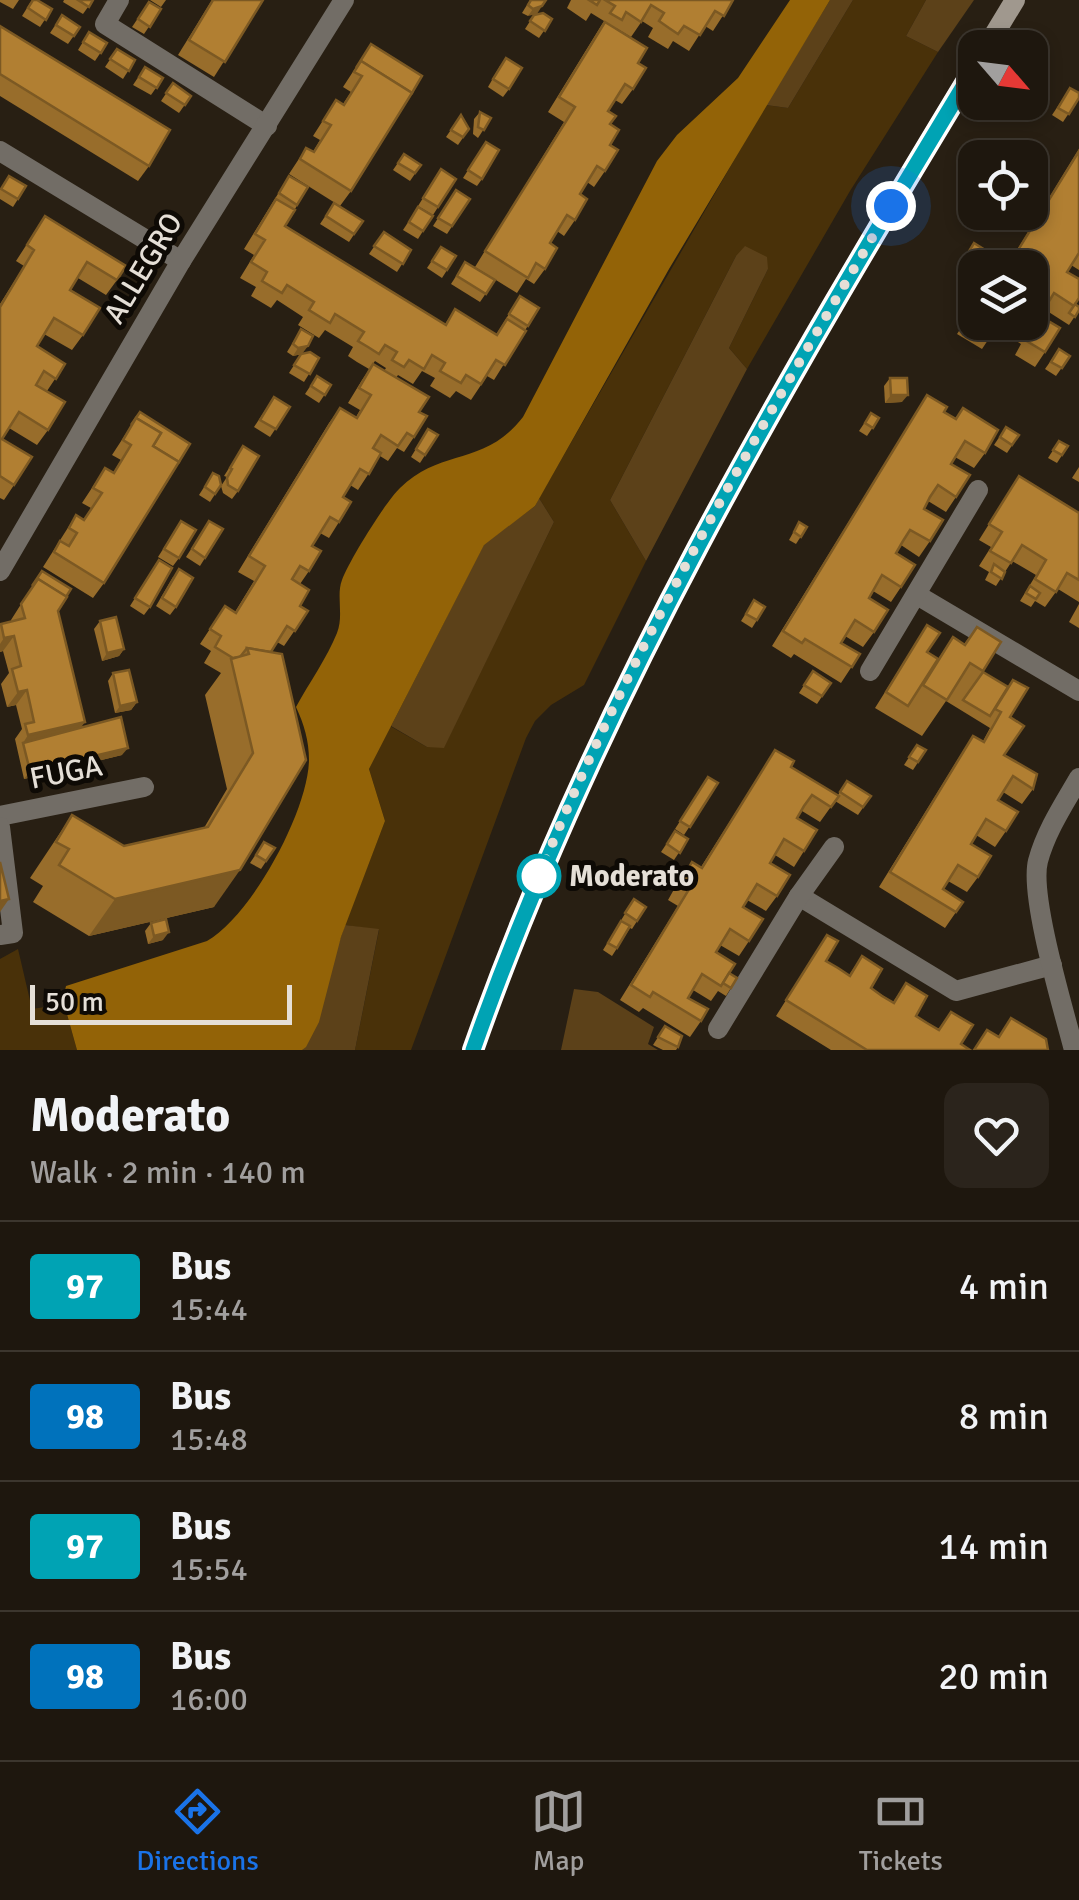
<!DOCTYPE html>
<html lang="en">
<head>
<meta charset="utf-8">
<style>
  :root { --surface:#1e170e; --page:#2b241c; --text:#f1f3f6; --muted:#a19f9e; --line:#3c362e; --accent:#1a73e8 }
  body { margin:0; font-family:Signika,sans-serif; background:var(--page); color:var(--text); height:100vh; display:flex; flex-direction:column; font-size:38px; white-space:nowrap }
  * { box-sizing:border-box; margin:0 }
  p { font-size:32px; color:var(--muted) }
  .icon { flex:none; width:55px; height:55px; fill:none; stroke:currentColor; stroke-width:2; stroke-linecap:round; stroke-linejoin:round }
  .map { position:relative; height:1050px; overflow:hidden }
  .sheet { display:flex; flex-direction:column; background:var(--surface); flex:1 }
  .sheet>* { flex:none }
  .badge { padding:0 20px; border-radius:8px; font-size:35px; line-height:65px }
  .needle { width:65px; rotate:118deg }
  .fabs { position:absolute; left:958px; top:30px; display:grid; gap:20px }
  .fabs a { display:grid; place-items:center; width:90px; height:90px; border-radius:20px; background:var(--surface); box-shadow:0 5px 15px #0003,0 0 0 2px var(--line); font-size:50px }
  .scale { position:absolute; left:30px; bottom:25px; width:262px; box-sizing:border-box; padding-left:10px; border:5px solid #e5dfd7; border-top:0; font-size:28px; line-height:35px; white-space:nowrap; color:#e5dfd7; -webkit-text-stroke:8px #0e0a05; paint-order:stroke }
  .you { position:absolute; width:50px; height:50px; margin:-25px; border:8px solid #fff; border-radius:50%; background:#1a73e8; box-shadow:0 0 0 15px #1a73e833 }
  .map>.badge { position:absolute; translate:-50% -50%; box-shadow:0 0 0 5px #fff }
  .round { display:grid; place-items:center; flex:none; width:105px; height:105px; border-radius:20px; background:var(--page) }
  .overview { display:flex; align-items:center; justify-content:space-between; height:170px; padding:0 30px }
  h1 { font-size:48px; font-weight:800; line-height:75px }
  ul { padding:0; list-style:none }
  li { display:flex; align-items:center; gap:30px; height:130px; padding:0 30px; border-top:2px solid var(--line) }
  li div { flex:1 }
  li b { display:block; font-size:38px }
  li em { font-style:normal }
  li .badge { min-width:110px; font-weight:700; text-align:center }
  .tabs { display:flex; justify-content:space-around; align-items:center; height:140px; border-top:2px solid var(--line); background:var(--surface); font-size:28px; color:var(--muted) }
  .tabs a { display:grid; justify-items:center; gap:5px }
  .tabs .active { color:var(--accent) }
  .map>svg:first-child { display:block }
  .green { fill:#493109 }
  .forest { fill:#5c4119 }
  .water { fill:#936307 }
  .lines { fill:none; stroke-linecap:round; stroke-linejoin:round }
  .lane { stroke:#726d66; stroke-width:20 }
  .street { stroke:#726d66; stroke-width:20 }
  .secondary { stroke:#a0988e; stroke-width:20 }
  .wall { fill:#986d2b }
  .shaded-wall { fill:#7c5923 }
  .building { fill:#b17f32; stroke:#7c5923; stroke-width:2.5 }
  .line-casing { stroke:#fff; stroke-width:22 }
  .line { stroke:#00a3b4; stroke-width:15 }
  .walk { stroke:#e5dfd7; stroke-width:10; stroke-dasharray:0 18 }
  .stop-dot { fill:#fff; stroke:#00a3b4; stroke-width:5 }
  .labels { text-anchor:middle; stroke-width:10; stroke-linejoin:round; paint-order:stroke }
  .street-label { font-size:30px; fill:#e5dfd7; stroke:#0e0a05 }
  .stop-label { font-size:30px; font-weight:bold; fill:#e5dfd7; stroke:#0e0a05; text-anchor:start }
</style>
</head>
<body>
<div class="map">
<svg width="1079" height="1050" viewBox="0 0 1079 1050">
  <rect width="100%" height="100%" fill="#281f13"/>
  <g class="green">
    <path d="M853 0H926L906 36 938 52 850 191 747 369 729 348 768 269 736 256 610 500 646 561 584 685 551 705 535 721 526 738 411 1050H355L379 930 345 925 385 821 369 769 390 726 427 747H444L554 522 539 498 766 105 788 108Z"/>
    <path d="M18 949 32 1009 64 1004 77 1050H0V959Z"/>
  </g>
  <g class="forest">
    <path d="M830 0H853L788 108 766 105Z"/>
    <path d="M926 0H974L938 52 906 36Z"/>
    <path d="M745 246 767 257 768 269 729 348 747 369 646 561 610 500 736 256Z"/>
    <path d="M539 498 554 522 444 748 427 747 391 726 484 544 535 506Z"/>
    <path d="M345 925 379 929 355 1050H302Z"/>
    <path d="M574 989 598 992 654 1027 648 1044 658 1050H561Z"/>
  </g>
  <path class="water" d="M790 0H830L669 269 535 506 484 545 369 769 385 821 341 937 319 1022 306 1047 302 1050H77L63 1000 66 986 207 941C251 916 308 812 309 760 309 741 304 724 296 707 309 683 327 658 337 633 344 616 336 595 342 580 349 561 386 501 400 488 442 447 484 467 523 417L657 161 677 135 738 78Z"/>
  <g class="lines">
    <path class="lane" d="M119 0 105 24 267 126"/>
    <g class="street">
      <path d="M0 151 181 261"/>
      <path d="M0 571 181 261 344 0"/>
      <path d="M917 595 1079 691"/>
      <path d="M870 671 978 490"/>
      <path d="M0 816 144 787"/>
      <path d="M0 827 13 933 0 935"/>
      <path d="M799 896 956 991 1052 965"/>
      <path d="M718 1029 799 896 834 847"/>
      <path d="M1074 1050C1064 1011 1029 896 1038 861 1046 831 1064 804 1079 778"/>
    </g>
    <g class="secondary">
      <path d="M986 48 1015 0"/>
      <path d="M473 1050C596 701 784 382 975 66"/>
    </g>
  </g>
  <g class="wall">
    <path d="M0 0H19L13 9 0 2Z"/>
    <path d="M32 0 52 9 40 27 22 16Z"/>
    <path d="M64 0H93L83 14 63 2Z"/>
    <path d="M150 0H166L161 7Z"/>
    <path d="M212 0H263L214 77 178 55Z"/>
    <path d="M530 0H546L528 16 522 13Z"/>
    <path d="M571 0H733L713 31 705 26 689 51 673 41 668 49 648 37 653 28 642 21 631 37 616 28 638 63 633 89 622 104 615 100 608 111 610 124V145L605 171 594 187 587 182 580 194 575 220 564 236 557 231 550 243 545 269 534 284 526 279 517 293 475 267 564 122 548 112 604 21 591 13 586 21 567 8Z"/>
    <path d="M149 2 161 9 144 34 132 27Z"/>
    <path d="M62 15 80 27 68 44 50 33Z"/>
    <path d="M534 15 552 19 539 38 525 29Z"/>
    <path d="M0 26 149 166 138 181 0 96Z"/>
    <path d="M89 32 107 43 95 61 78 50Z"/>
    <path d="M371 44 351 191 340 206 289 174 306 148 313 152 320 140 313 136 336 100 343 104 351 92 343 87Z"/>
    <path d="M117 49 135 60 123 79 105 67Z"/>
    <path d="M500 66 509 89 503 97 488 87Z"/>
    <path d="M145 67 163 78 151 95 133 85Z"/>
    <path d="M173 83 191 96 179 113 161 101Z"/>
    <path d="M1070 88 1079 98 1063 122 1052 115Z"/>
    <path d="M480 112 491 118 478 138 473 134 474 119Z"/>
    <path d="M461 115 469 129 458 145 446 137Z"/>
    <path d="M486 142 482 179 477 186 463 178Z"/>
    <path d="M1079 149V270L1071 265 1067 272 1075 304 1079 310 1069 325 1044 309 1040 316 1045 352 1035 367 1015 355 1021 344 996 328 982 349 957 334 975 307V322H1030V268H1006Z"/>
    <path d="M404 154 421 165 410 181 393 170Z"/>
    <path d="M441 169 456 179 433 215 418 206Z"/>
    <path d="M284 184 308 187 285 226 445 324 455 309 496 335 520 296 539 308 494 380 487 376 471 400 456 391 450 398 430 386 435 378 422 371 413 384 398 375 396 378 419 412 414 437 404 452 397 448 388 461 380 456 358 490 350 485 343 497 339 522 329 538 320 533 312 546 309 571 300 584V606L308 611 284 646 277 642 271 652 282 654 214 907 89 936 33 902 43 886 30 878 72 815 124 846 204 828 227 789 205 695 221 673 204 663 211 651 200 644 225 606 235 612 254 581 238 572 329 423 340 408 356 417 360 410 348 403 362 380 373 364 384 371 386 368 375 361 369 369 357 362 348 356 353 347 325 330 319 338 298 325 303 317 277 300 271 308 251 296 256 287 240 278 254 255 244 249Z"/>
    <path d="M0 189 18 199 13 207 0 199Z"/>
    <path d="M456 190 470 199 447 234 433 226Z"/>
    <path d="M334 203 363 221 349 242 320 224Z"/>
    <path d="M418 207 423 231 418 239 403 230Z"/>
    <path d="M45 216 117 280 106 295 78 278 70 290 83 335 72 350 44 334 37 346 65 364 47 391 48 430 37 445 9 428 2 439 14 485 4 500 0 498V304L24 266 16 261Z"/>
    <path d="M384 232 411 250 397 272 369 254Z"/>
    <path d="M974 243 985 250 967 278 956 271Z"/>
    <path d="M441 247 456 256 442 278 427 268Z"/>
    <path d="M465 262 495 280 480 302 451 284Z"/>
    <path d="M301 329 302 354 293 356 287 352Z"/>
    <path d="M1059 349 1070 356 1056 376 1045 369Z"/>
    <path d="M301 354 319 358 304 382 289 373Z"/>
    <path d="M317 376 331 385 319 403 305 394Z"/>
    <path d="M890 378 902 402 885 403 884 386Z"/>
    <path d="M927 395 944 412 955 419 963 408 985 453 974 468 955 457 951 464 956 497 946 512 928 501 924 509 930 541 919 557 901 545 896 553 901 587 891 602 873 591 869 598 874 632 863 647 845 636 841 643 860 654 841 683 794 654 791 658 772 646Z"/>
    <path d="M274 397 290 407 270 437 254 427Z"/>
    <path d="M140 412 104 583 93 598 43 567 76 515 84 520 91 508 82 503 105 468 113 473 121 460 112 455Z"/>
    <path d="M871 413 879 418 867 436 859 431Z"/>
    <path d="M1006 427 1019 435 1007 453 994 445Z"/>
    <path d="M428 429 438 435 420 463 411 457Z"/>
    <path d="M1059 441 1068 446 1057 463 1048 458Z"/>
    <path d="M243 446 238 491 232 499 223 493 221 486 227 477 224 476Z"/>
    <path d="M1079 467V482L1072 478Z"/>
    <path d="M213 473 221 485 210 502 199 495Z"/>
    <path d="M1019 476 1079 513V602L1058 589 1045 607 1035 601 1031 607 1020 601 1036 575 1012 561 996 586 985 580 989 572 979 566 991 547 979 540Z"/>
    <path d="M181 521 179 558 173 566 158 557Z"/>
    <path d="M209 521 223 529 200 566 186 557Z"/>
    <path d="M799 522 807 527 796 544 789 540Z"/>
    <path d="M159 560 150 607 144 615 130 606Z"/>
    <path d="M42 571 58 611 81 728 122 755 24 779 15 739 22 729 16 705 7 707 1 684 9 673 3 651 0 652V625L11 621V620Z"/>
    <path d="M173 577 176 607 170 615 156 606Z"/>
    <path d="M754 600 757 620 752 628 741 621Z"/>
    <path d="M1079 604V628L1069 622Z"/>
    <path d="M100 621 124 649 119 656 102 661 94 629Z"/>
    <path d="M927 625V652L938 659 953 637 964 644 977 627 983 672 1010 717 1004 755 1033 789 1022 804 1003 792 998 800 1006 831 995 847 976 835 971 844 978 877 967 892 948 881 943 889 963 902 945 928 879 887 963 751 973 736 983 741 990 728 946 701 922 736 875 708Z"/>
    <path d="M813 671 831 683 817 704 799 693Z"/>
    <path d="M113 673 137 702 131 710 115 713 108 681Z"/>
    <path d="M917 745 926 750 913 770 904 765Z"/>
    <path d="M775 750 791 767 838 795 847 781 871 796 858 815 835 801 820 822 802 811 797 818 804 851 794 867 775 855 770 863 777 896 766 911 747 900 743 907 749 941 739 956 720 945 716 952 729 974 737 978 726 996 718 991 711 1001 693 990 688 998 701 1021 690 1037 643 1008 639 1012 620 1000 678 906 668 900 681 877 692 862 701 867Z"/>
    <path d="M708 777 718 783 684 835 675 829Z"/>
    <path d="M675 831 688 839 674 860 661 852Z"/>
    <path d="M264 842 275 848 261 869 250 863Z"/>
    <path d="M634 899 646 907 632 929 630 928 612 956 603 950Z"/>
    <path d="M151 923 163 940 148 944 145 931Z"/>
    <path d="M827 935 826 961 849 975 862 956 871 988 893 1002 906 983 916 1016 938 1030 951 1012 961 1044 970 1050H831L776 1016Z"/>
    <path d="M665 1026 678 1047 676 1050H663L653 1045Z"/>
  </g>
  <g class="shaded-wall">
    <path d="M542 6 537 14 528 16 533 9Z"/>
    <path d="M308 346 302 354 293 356 298 348Z"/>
    <path d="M891 395H908L902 402 885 403Z"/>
    <path d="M14 636 3 651 0 652V644L4 638Z"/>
    <path d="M124 649 119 656 102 661 107 653Z"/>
    <path d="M27 690 16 705 7 707 18 692Z"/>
    <path d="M137 702 131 710 115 713 120 706Z"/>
    <path d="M85 722 74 737 23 743 28 735Z"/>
    <path d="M128 748 122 755 24 779 30 771Z"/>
    <path d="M240 870 214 907 89 936 115 899Z"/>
    <path d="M9 899 0 912V901Z"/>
    <path d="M169 932 163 940 148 944 154 936Z"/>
  </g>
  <g class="building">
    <path d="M33 0H37L52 9 46 20 28 8Z"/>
    <path d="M78 0H93L89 7Z"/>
    <path d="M213 0H263L225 62 189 40Z"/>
    <path d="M531 0H546L542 6 533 9 528 5Z"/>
    <path d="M589 0H600L597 5Z"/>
    <path d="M605 0H733L724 16 715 11 700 35 684 26 678 34 669 28 659 21 664 13 651 5 641 22 626 12 622 20 610 13 615 6Z"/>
    <path d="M149 2 161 9 150 27 138 19Z"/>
    <path d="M543 13 552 19 545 31 530 21 534 15Z"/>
    <path d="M62 15 80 27 74 36 56 25Z"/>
    <path d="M605 22 647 48 638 63 646 68 633 89 625 84 608 111 616 116 610 124 619 130 610 145 618 150 605 171 597 166 580 194 587 199 575 220 567 215 550 243 557 248 545 269 536 263 528 278 485 251 575 107 559 97Z"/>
    <path d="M0 26 170 130 149 166 0 74Z"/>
    <path d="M89 32 107 43 101 53 83 42Z"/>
    <path d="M371 44 422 76 412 93 361 61 356 68Z"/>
    <path d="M117 49 135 60 129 71 110 59Z"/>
    <path d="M506 58 522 68 509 89 493 79Z"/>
    <path d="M361 61 412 93 351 191 300 159 306 148 314 152 331 125 323 121 336 100 344 105 362 76 354 72Z"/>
    <path d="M145 67 163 78 157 88 139 77Z"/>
    <path d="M173 83 191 96 185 105 166 93Z"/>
    <path d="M1070 88 1079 93V98L1069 114 1058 108Z"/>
    <path d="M480 112 491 118 484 130 478 127Z"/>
    <path d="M461 115 469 129 463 137 451 130Z"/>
    <path d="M486 142 499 150 482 179 468 170Z"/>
    <path d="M1079 151V253L1067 272 1079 279V298L1074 306 1054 293 1040 316 1060 328 1045 352 1025 340 1032 329 1022 322H1030V268H1007Z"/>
    <path d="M404 154 421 165 415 173 398 163Z"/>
    <path d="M441 169 456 179 438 207 423 198Z"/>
    <path d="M9 176 26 186 18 199 1 189Z"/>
    <path d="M289 176 308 187 297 205 279 193Z"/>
    <path d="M456 190 470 199 452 226 438 218Z"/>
    <path d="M276 199 295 210 285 226 446 325 455 309 497 335 507 319 526 331 505 365 496 360 481 384 466 375 461 383 440 371 445 363 432 355 424 369 409 360 404 367 392 360 397 352 385 345 379 354 368 347 358 341 364 332 335 314 330 323 309 310 314 302 287 285 282 293 262 281 267 272 251 262 265 240 255 234Z"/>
    <path d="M334 203 363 221 354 234 326 216Z"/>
    <path d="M418 207 433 216 423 231 409 222Z"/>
    <path d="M45 216 126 266 117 280 87 262 70 290 100 308 83 335 54 318 37 346 65 364 56 379 44 371 36 385 65 402 48 430 19 412 2 439 32 457 14 485 0 476V307L34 250 27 245Z"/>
    <path d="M384 232 411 250 403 264 374 246Z"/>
    <path d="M974 243 985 250 973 270 962 263Z"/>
    <path d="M441 247 456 256 447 270 432 261Z"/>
    <path d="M465 262 495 280 486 294 457 276Z"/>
    <path d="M520 296 539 308 528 326 509 314Z"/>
    <path d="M1075 304 1079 307V310L1075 317 1069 313Z"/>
    <path d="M975 308V322H999L992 334 968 318Z"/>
    <path d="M301 329 313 336 308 346 298 348 293 344Z"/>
    <path d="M1059 349 1070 356 1062 368 1051 362Z"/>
    <path d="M310 352 319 358 310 374 294 365 301 354Z"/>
    <path d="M373 364 429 397 419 412 427 416 414 437 407 433 398 446 381 435 373 448 381 453 369 474 360 469 343 497 351 502 339 522 330 517 312 546 321 551 309 571 300 566 292 579 309 590 300 606 308 611 295 631 287 626 271 652 247 648 240 657 233 658 215 647 221 636 210 629 225 606 236 613 265 566 249 556 340 408 357 418 371 395 359 388Z"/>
    <path d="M317 376 331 385 325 395 311 386Z"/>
    <path d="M890 378H907L908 395H891Z"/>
    <path d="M927 395 947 407 944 412 956 419 963 408 998 430 985 453 965 441 951 464 970 475 956 497 938 485 930 497 924 509 943 520 930 541 910 530 903 541 896 553 915 565 901 587 882 575 869 598 888 610 874 632 855 620 841 643 860 654 852 667 805 639 802 643 783 631Z"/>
    <path d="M274 397 290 407 276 429 260 420Z"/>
    <path d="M140 412 190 444 179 462 153 446 161 433 136 418 131 425Z"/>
    <path d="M871 413 879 418 873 428 865 423Z"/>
    <path d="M136 418 161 433 153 446 179 462 104 583 54 552 60 541 69 546 77 533 69 528 76 515 84 520 102 493 93 488 105 468 114 473 131 445 123 440Z"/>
    <path d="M1006 427 1019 435 1012 445 1000 437Z"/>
    <path d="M428 429 438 435 425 455 416 449Z"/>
    <path d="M1059 441 1068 446 1062 455 1053 450Z"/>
    <path d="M243 446 259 456 238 491 228 485 227 478 232 469 230 468Z"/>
    <path d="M213 473 219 476 221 485 215 494 205 487Z"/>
    <path d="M1019 476 1079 513V580L1067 573 1056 592 1035 579 1046 560 1022 545 1011 563 990 551 1002 532 989 524Z"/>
    <path d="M181 521 196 530 179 558 164 549Z"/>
    <path d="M209 521 223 529 205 558 192 549Z"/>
    <path d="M799 522 807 527 801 537 794 532Z"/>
    <path d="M159 560 172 568 150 607 135 598Z"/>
    <path d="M994 564 1005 572 1002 579 991 572Z"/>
    <path d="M179 569 193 578 176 607 162 598Z"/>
    <path d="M42 571 71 589 66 597 38 579 32 586Z"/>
    <path d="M38 579 67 597 58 611 85 722 28 735 25 724 34 722 27 690 18 692 12 669 21 666 14 636 4 638 1 624 25 618 21 604Z"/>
    <path d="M1030 586 1040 593 1036 599 1026 593Z"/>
    <path d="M754 600 765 607 757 620 746 614Z"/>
    <path d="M116 617 124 649 107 653 100 621Z"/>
    <path d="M927 625 940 633 927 652 938 659 908 706 886 692Z"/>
    <path d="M977 627 1001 642 983 671 970 663 947 700 923 685 953 637 965 645Z"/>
    <path d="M247 648 282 654 306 760 240 870 115 899 59 865 69 849 56 842 72 815 124 846 208 827 253 753 231 659 249 654Z"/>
    <path d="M129 670 137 702 120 706 113 673Z"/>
    <path d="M813 671 831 683 822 696 804 685Z"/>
    <path d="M983 672 1008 687 990 716 963 700Z"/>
    <path d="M1013 680 1028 688 1010 717 1024 726 1004 755 1037 774 1033 789 1013 776 998 800 1018 812 1006 831 986 819 971 844 991 856 978 877 958 865 943 889 963 902 956 912 890 872 973 736 984 742 1001 712 995 709Z"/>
    <path d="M121 717 128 748 30 771 23 743Z"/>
    <path d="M917 745 926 750 918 762 909 757Z"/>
    <path d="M775 750 794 761 791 767 839 796 831 807 812 795 804 806 797 818 817 830 804 851 784 839 770 863 790 875 777 896 757 884 743 907 763 919 749 941 730 929 716 952 735 964 721 986 702 974 688 998 708 1009 701 1021 653 992 650 997 631 985 688 891 679 885 692 862 702 868Z"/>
    <path d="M708 777 718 783 690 827 680 821Z"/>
    <path d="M847 781 871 796 863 807 840 792Z"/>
    <path d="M675 831 688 839 680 853 667 844Z"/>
    <path d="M264 842 275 848 266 861 256 855Z"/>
    <path d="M0 862 9 899 0 901Z"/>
    <path d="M634 899 646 907 637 921 625 913Z"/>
    <path d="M166 919 169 932 154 936 151 923Z"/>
    <path d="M621 921 630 926 617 948 608 943Z"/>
    <path d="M827 935 838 941 826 961 838 968 850 976 862 956 882 969 871 988 882 996 894 1003 906 983 927 996 916 1016 927 1023 939 1030 951 1012 973 1025 961 1044 970 1050H867L786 1000Z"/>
    <path d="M729 973 737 978 731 988 723 983Z"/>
    <path d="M1011 1018 1046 1039 1048 1050H974L987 1030 999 1037Z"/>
    <path d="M665 1026 682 1036 678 1047 658 1037Z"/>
  </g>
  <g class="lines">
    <g class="line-casing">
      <path id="line" d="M473 1050C596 701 784 382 975 67"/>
    </g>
    <use href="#line" class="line"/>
    <path class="walk" d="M539 876C633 642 763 423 891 206"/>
  </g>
  <circle class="stop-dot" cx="539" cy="876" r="20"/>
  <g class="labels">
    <g class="street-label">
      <text transform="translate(143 268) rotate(-59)" y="10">ALLEGRO</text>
      <text transform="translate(66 772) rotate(-11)" y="10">FUGA</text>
    </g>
    <g class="stop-label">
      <text x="569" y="886">Moderato</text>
    </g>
  </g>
</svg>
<div class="fabs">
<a><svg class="needle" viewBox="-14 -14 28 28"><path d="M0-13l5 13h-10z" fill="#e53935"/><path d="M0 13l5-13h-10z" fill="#a19f9e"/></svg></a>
<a><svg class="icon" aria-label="locate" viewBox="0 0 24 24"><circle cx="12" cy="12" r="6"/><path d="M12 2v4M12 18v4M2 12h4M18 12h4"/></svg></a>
<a><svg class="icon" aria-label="layers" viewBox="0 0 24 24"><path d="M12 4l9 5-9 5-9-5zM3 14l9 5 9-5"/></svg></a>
</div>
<div class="scale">50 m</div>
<div class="you" style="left:891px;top:206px"></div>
</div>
<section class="sheet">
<div class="overview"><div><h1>Moderato</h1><p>Walk · 2 min · 140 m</p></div><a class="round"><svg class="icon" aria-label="heart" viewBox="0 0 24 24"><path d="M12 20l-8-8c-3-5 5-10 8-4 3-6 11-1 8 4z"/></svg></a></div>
<ul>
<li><span class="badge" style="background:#00a3b4;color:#fff">97</span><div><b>Bus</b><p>15:44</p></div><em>4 min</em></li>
<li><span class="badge" style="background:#0072bc;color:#fff">98</span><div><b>Bus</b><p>15:48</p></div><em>8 min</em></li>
<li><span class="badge" style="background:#00a3b4;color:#fff">97</span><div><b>Bus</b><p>15:54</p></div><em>14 min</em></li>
<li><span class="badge" style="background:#0072bc;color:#fff">98</span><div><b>Bus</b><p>16:00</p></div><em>20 min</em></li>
</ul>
</section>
<nav class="tabs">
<a class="active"><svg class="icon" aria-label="directions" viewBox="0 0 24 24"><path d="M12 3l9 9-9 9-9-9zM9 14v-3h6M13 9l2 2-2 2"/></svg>Directions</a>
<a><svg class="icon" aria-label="map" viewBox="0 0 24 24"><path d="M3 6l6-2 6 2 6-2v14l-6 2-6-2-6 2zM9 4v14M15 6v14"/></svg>Map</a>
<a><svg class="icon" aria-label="tickets" viewBox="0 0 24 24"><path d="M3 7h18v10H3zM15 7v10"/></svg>Tickets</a>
</nav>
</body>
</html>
